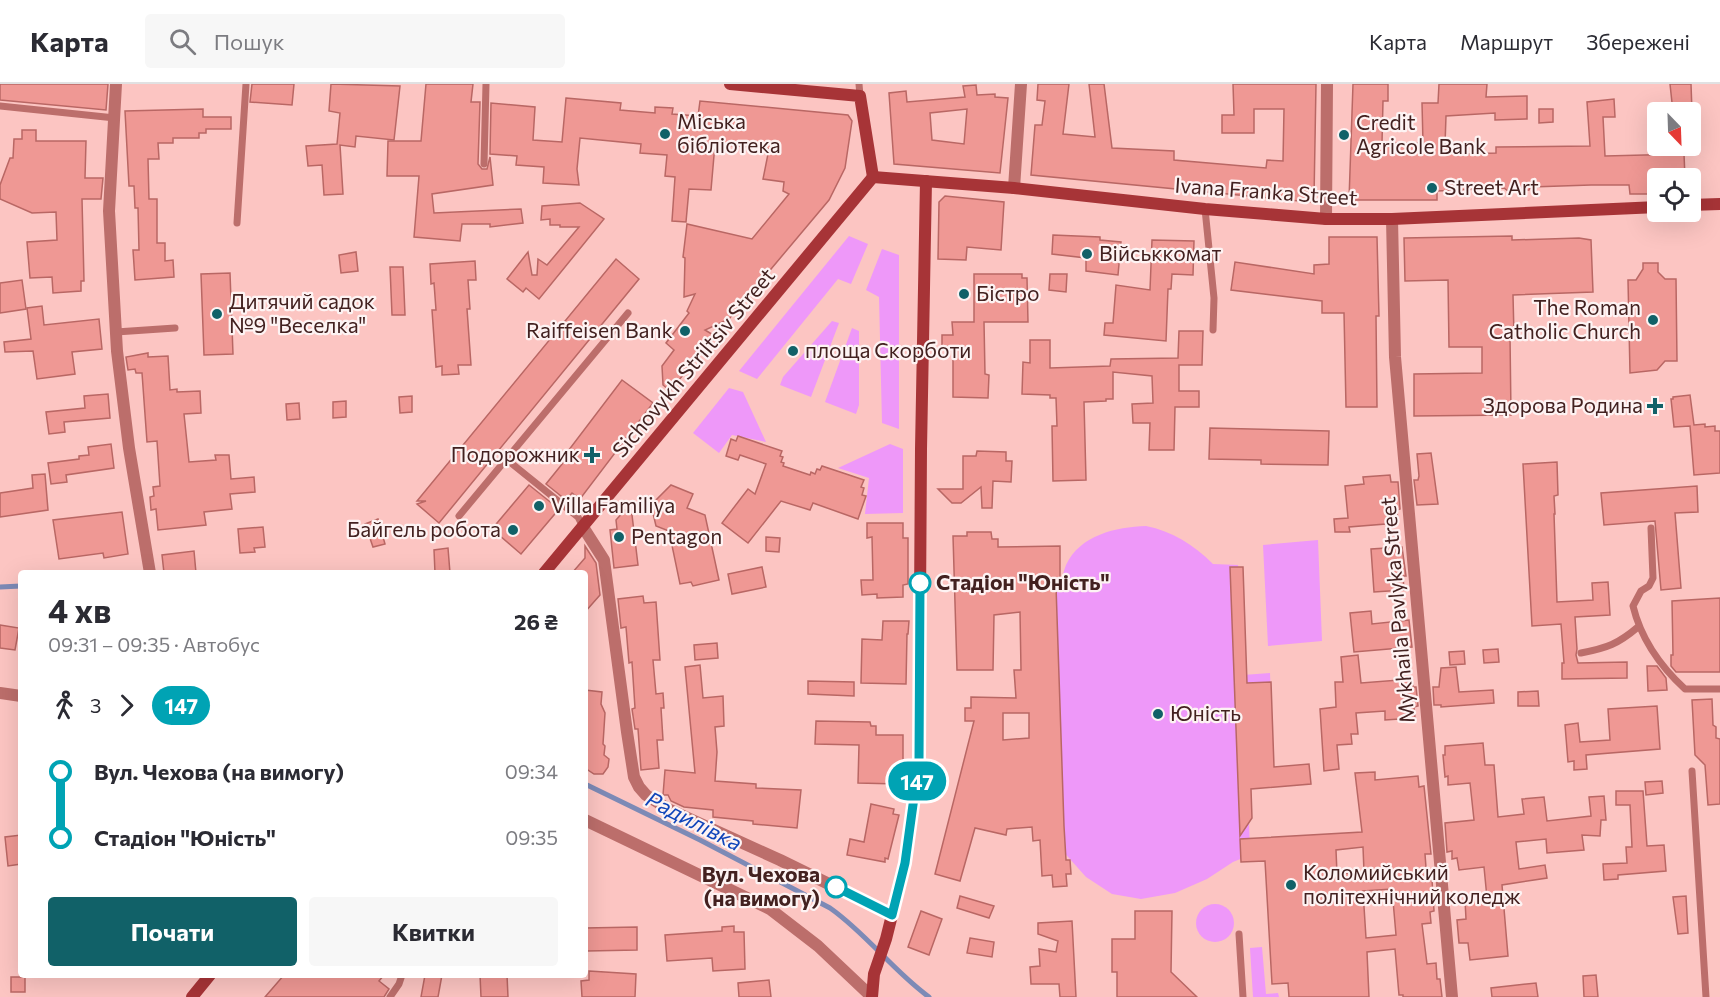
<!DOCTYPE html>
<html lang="uk">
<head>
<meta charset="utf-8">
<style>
  :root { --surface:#fff; --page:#f7f7f7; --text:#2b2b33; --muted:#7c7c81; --line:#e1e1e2; --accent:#116168 }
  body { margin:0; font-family:Commissioner,sans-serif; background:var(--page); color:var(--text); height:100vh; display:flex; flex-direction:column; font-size:22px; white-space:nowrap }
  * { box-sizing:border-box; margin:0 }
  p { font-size:20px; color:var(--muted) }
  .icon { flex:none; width:33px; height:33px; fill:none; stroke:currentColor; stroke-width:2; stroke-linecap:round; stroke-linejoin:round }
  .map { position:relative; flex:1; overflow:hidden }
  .details { position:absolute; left:18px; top:486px; width:570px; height:408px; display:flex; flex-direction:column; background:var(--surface); border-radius:6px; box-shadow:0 6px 24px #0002 }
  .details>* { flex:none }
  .badge { padding:0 12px; border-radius:20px; font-size:21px; line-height:39px }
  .needle { width:39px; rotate:157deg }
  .controls { position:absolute; left:1647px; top:18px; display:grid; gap:12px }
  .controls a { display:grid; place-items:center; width:54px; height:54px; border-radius:6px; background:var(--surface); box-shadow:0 6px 24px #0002; font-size:30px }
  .map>.badge { position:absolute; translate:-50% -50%; box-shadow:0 0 0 3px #fff }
  .legs { display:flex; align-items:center; gap:9px; height:66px; padding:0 30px; font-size:20px }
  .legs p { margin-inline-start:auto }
  .headline { display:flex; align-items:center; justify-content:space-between; height:102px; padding:0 30px }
  h1 { font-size:33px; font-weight:700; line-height:45px }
  .button { display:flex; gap:12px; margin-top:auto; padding:12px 30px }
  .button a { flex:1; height:69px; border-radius:6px; background:var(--accent); color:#fff; font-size:24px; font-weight:700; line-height:69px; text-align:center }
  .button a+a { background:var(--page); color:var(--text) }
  ul { padding:0 30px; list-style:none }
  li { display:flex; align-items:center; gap:21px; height:66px; font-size:22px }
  li i { display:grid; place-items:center; width:9px; height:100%; margin:0 8px; background:currentColor }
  li i::after { content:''; width:15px; height:15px; margin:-8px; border:4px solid; border-radius:50%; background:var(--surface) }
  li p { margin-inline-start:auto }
  li:first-child i { background:linear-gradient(#0000 50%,currentColor 0) }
  li:last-child i { background:linear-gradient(currentColor 50%,#0000 0) }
  header { display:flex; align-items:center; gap:36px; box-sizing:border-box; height:84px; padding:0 30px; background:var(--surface); border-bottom:2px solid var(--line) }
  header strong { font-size:28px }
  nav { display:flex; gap:33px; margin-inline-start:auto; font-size:21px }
  .search { width:420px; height:54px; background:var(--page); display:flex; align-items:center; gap:15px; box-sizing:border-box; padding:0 21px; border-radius:6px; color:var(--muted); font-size:22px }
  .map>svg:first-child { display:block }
  .green { fill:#ee98f9 }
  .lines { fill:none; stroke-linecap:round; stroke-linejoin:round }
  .stream { stroke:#7d8ab6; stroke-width:5 }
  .building { fill:#ef9894; stroke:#b96764; stroke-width:1.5; fill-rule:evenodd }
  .lane { stroke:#bc6e6b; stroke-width:7 }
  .street { stroke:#bc6e6b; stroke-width:12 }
  .secondary { stroke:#a73437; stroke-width:12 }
  .line-1-casing { stroke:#fff; stroke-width:14 }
  .line-1 { stroke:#00a3b4; stroke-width:9 }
  .poi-dot { fill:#116168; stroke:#fdf3f3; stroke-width:2 }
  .stop-1-dot { fill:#fff; stroke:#00a3b4; stroke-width:3 }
  .labels { text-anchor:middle; stroke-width:4.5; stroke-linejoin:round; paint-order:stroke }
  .poi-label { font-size:21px; fill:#432120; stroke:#fdf3f3; text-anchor:start }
  .street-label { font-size:21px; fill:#432120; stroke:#fdf3f3 }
  .stop-label { font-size:21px; font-weight:bold; fill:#432120; stroke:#fdf3f3; text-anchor:start }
  .water-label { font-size:22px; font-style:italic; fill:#1045ba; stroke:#fdf3f3 }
</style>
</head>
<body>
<header>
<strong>Карта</strong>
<div class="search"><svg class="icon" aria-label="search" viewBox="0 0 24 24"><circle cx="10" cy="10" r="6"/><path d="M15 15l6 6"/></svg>Пошук</div>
<nav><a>Карта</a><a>Маршрут</a><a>Збережені</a></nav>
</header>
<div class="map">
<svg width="1720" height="913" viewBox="0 0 1720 913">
  <rect width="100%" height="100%" fill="#fcc5c2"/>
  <g class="green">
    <path d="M849 152 868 160 851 200 838 195 757 295 739 287Z"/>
    <path d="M882 165 899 171V345L882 339 879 213 866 206Z"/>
    <path d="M832 237 839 239 811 313 780 301 783 293Z"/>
    <path d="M852 244 859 247V321L856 330 825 318Z"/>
    <path d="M729 304 743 308 766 358 732 351 719 369 693 349Z"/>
    <path d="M890 360 903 365V429L865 430 869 394 838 384Z"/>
    <path d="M1146 442C1172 447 1194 461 1213 480L1238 481 1243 591 1270 589 1273 669 1247 671 1250 771 1233 778 1207 795 1175 809 1141 815 1112 810 1086 793 1061 765 1038 505 1060 504C1062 496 1063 488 1066 481 1080 451 1116 443 1146 442Z"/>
    <path d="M1318 456 1322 557 1268 562 1263 461Z"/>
    <circle cx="1215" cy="839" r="19"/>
    <path d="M1262 863 1266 910 1278 909 1279 913H1253L1250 864Z"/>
  </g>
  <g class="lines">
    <g class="stream">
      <path d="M0 503 21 502"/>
      <path d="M585 700 700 756 830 824C867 850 893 887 929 913"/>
    </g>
  </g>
  <g class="building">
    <path d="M0 0H108L106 26 0 16Z"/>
    <path d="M252 0H294L292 21 250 18Z"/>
    <path d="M331 0 400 2 394 56 356 52 355 63 340 61 343 110 324 111 322 81 308 82 306 62 337 60 340 29 329 27Z"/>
    <path d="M426 0H473L471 18H480L478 80 482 85H487L490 73 493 101 432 110 434 129 521 125 523 139 490 143V140H462L460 157 414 153 419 92H387L388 57H421Z"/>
    <path d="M1038 0H1069L1063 50 1095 53 1089 0H1104L1112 64 1174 67V76L1266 84 1267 76 1283 77 1284 25H1254V49H1222V31H1234L1233 0H1316L1314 114 1310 118 1031 91 1035 41H1042L1045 17 1037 16Z"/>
    <path d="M1353 0H1388V17H1383L1382 59H1423L1422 19H1438L1439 0H1487L1486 13 1527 12V35L1495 36V29L1446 32 1445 61H1450V69L1463 70 1496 69V63L1590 62 1587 18 1614 15 1615 33H1603L1605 72 1684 70 1685 94H1658V110H1630L1629 101H1591L1531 103 1529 106 1508 107 1504 104 1437 107V116H1349Z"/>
    <path d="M1670 0H1691L1692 28H1673Z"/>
    <path d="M976 1 977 11 995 10V13L1008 14 1000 89 894 80 889 9 906 7 907 18 965 13 963 2ZM967 25 964 60 932 56 930 29Z"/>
    <path d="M566 14 621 19 620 26 655 29V23L673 24 672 30 698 32 700 17 848 31 852 37 845 84 829 116 729 235 705 246 715 252 670 307 663 301 662 282 674 266 666 259 689 229 687 227 695 210 684 213 685 174 683 173 687 140 752 155 789 110 783 107 784 98 763 95 769 65 715 60 711 106 689 105 686 138 672 137 675 93 665 92 667 71 640 69 641 60 580 54 577 85 579 101 543 99 544 83 516 81 517 72 490 70 491 19 535 23 533 56 562 58Z"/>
    <path d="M203 25V33H231V45H206V49H199V54H173V59H158L159 75H148L149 115H157V159H165V177L173 176 174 193 135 196 133 166H139L138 124H135L134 102H129L125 27Z"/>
    <path d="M1539 25H1553V38L1539 39Z"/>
    <path d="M22 46H36V57H86L85 94H103L101 115H82L84 197H81V207L53 209 52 193 30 194 27 158 57 156 56 128 32 129 0 115V101L10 74H13L14 55H22Z"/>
    <path d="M945 112 1004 118 1001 166 967 163 966 176 938 175 939 118Z"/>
    <path d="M580 119 604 135 539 215 526 204 523 208 507 195 528 168 532 191H537L538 175 547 181 579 143H560V141H550V135L541 136 542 122Z"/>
    <path d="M1053 151 1100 153V156L1121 158 1118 191 1086 187V174L1052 170Z"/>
    <path d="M1512 152V156L1579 154 1591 156 1593 208 1513 211 1514 252H1510L1511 331 1414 332V290L1482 289V263H1449L1448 196 1405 197 1404 154Z"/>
    <path d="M1329 153H1377L1379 232H1376L1377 323H1346L1344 229H1322V217L1231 206 1235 178 1314 190V181L1329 180Z"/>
    <path d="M1152 156 1194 157 1193 191 1172 190 1171 205H1168L1166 257 1104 251 1105 239H1113L1116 201 1150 206Z"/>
    <path d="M356 168 358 187 341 189 339 171Z"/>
    <path d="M616 175 639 195 439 439 417 420 426 417H417Z"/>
    <path d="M475 177 476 196H468L470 225H467L471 281H458L459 290 442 291V282L436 283 432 226H436L434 199 431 200 430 180Z"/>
    <path d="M1643 179H1658V188L1665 195H1676L1677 277H1665L1657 286 1630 289 1628 196H1636L1643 185Z"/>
    <path d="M390 183H403L405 231H392Z"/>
    <path d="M230 189 233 270 204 271 201 190Z"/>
    <path d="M974 190H1022V194H1027L1028 238H984L985 290 989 291 988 314 953 313V263H942V251H953L952 238H974Z"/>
    <path d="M1050 190H1067L1066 208 1049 206Z"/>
    <path d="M22 196 26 225 0 229V199Z"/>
    <path d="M42 222 44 241 99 235 102 265 72 268 75 290 37 295 33 267 5 268 4 258 31 255 27 224Z"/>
    <path d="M1179 247H1203L1202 281H1179V307H1199V323H1175L1174 366H1149L1150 339H1133L1132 320 1153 319 1152 292 1113 288V315H1106V317L1084 318 1086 396 1053 397 1052 342H1057L1056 314H1050V311L1022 310 1023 278 1030 279V256H1050V284L1110 282 1111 275 1178 274Z"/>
    <path d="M148 269V273L168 272 170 306 177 305V308L200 307 201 329 184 330 189 378 216 376 215 371H229L231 395 254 393 255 408 230 410 232 425 204 428 206 441 158 446 156 425 151 426 150 413 154 412 153 403 160 402 157 357 147 358 142 289H136L135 285 128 286 126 273Z"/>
    <path d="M622 296 653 319 580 415 572 409 566 416 546 400 567 374 565 371Z"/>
    <path d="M108 310 110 334 64 338 65 348 49 350 46 328 85 324 84 312Z"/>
    <path d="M1690 311 1694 341 1705 340V343L1715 342V347H1720V389L1694 391 1690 342 1674 343 1671 315H1673V313Z"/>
    <path d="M412 312V328L400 329 399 313Z"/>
    <path d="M346 317V333L333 334V318Z"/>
    <path d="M299 319 300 335 287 336 286 320Z"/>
    <path d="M1210 344 1329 347 1328 381 1261 380V376L1209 375Z"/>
    <path d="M738 352 782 367 780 372 783 373 781 378 784 379 783 382 810 391 811 388 815 390 817 385 820 386 822 382 864 396 861 403 864 404 862 411 866 412 858 435 813 419 810 426 781 417 748 459 722 439 748 405 755 410 766 380 740 371 738 376 726 372 731 355 736 357Z"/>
    <path d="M111 360 114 384 66 391 67 398 51 400 48 379 79 375V372L89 371 88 363Z"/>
    <path d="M977 367 1006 368V377H1012L1011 398 993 397 992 424H982L981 403 961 419H952L938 405H963V372H976Z"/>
    <path d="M1431 369 1438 420 1417 421 1414 396H1418L1419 392 1417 370Z"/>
    <path d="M1557 378 1558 411 1554 412 1555 430H1554L1557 518 1593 516 1592 499 1608 498 1610 531 1575 533 1577 565 1576 571 1578 579 1627 578V594L1562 595V579H1564L1561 540 1532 542 1523 380Z"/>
    <path d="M45 390 48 426 0 433V409L33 404 32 391Z"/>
    <path d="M1390 391 1391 398H1398L1400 425 1397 426 1398 439 1349 443 1350 448H1335L1334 435 1348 434 1345 402 1364 400 1363 393Z"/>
    <path d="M529 401 559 425 521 470 492 445Z"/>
    <path d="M671 401 693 410 687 424 705 431 719 496 693 502 691 498 680 500 669 447 656 442 651 421Z"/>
    <path d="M1697 402 1698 428 1675 429 1681 504 1661 506 1655 437 1604 441 1601 409Z"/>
    <path d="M625 426 632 431 638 481 614 484 610 446 617 445 616 436Z"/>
    <path d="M122 428 128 470 104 474 103 469 59 475 53 436Z"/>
    <path d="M378 435 385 460 373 463 365 440Z"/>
    <path d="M867 439H903V454H908V500L903 501V513L877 514V510L862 511 861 496H873L872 453 867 454Z"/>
    <path d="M263 443 265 463 254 464 255 468 240 469 238 445Z"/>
    <path d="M967 448H991L992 455H998V463L1060 462V502H1056L1064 742 1066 776H1070L1071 790H1066L1067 802 1053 803 1052 791 1042 792 1040 756 1033 757 1032 743 1007 745 1006 751 975 744 960 797 935 790 974 637H965V624H971V613L1016 614 1014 586H1021L1020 528 994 531 993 586H957L953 452H967ZM1003 629H1029V654L1003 656Z"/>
    <path d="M766 453 780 454 779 468 766 467Z"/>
    <path d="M585 462 596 479 600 511 585 528V489H572L585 474Z"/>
    <path d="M1402 463 1406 492H1403L1404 506 1374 508 1371 465Z"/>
    <path d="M448 464 450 489H435L434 466Z"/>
    <path d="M194 467 196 489H164L162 471Z"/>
    <path d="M762 483 766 503 732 510 728 490Z"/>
    <path d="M1230 483H1243L1247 599 1271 598 1274 683 1309 680 1311 700 1251 705 1252 734 1240 752Z"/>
    <path d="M643 512 644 519 656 518 660 576H653L656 610 663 609 664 624H661L663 656H657L659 684 641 686 638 645H635L632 625 635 624 632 578 629 579 626 543 621 544 618 515Z"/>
    <path d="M1720 514V588H1676L1671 582V571H1673L1672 517Z"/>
    <path d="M1371 527 1372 540 1409 536 1412 563 1354 568 1350 529Z"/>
    <path d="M883 537H909L908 550H907L906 600 861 599 862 555 882 556Z"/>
    <path d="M0 541 19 544 15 566 0 564Z"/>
    <path d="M717 559 718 574 695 576 694 561Z"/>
    <path d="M1498 565 1499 578 1484 579 1483 566Z"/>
    <path d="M1464 567 1465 580 1450 581 1449 568Z"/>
    <path d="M1358 571 1361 599 1412 595 1413 603H1416L1418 622 1414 623 1415 634 1385 636V627L1356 629 1358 650H1351L1352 660 1337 661 1339 685 1324 687 1320 625 1336 623 1335 598H1343L1341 573Z"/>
    <path d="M700 581 703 614 723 612 724 642 715 643 717 668 715 697 756 700V704L801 706 797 744 753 740V737L713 733V726L684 723 671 717 668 711H663L665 686 695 689 685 583Z"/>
    <path d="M1647 582H1657L1666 594 1667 606 1648 607Z"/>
    <path d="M1456 583 1459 608 1493 606 1494 619 1441 623V621H1434L1433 603H1439L1441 584Z"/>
    <path d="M808 597 854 598V612L808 610Z"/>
    <path d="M585 606 602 608 601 620 605 629 603 660 605 662 604 671 609 675 608 683 603 690H594L585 684Z"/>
    <path d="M1538 607 1539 622H1518V608Z"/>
    <path d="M1712 615 1713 641 1716 643V654L1720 655V720L1708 721 1705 681 1695 671 1692 616Z"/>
    <path d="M1657 622 1660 665 1586 671 1587 685 1574 686V677L1568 678 1565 641 1578 639 1580 658 1610 656 1608 625Z"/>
    <path d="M816 637 870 638 871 642H876V651H903V688H899L898 700 858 699 859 661 815 660Z"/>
    <path d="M1483 659 1485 681H1494L1498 733 1524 730 1522 715 1544 713 1547 737 1591 732 1589 713 1604 712 1606 736H1601L1600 752 1582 751 1584 766 1547 769 1546 755 1516 758 1519 785 1545 781 1547 794 1502 801 1508 872 1470 876 1468 859H1459L1457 836 1466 835 1465 816 1487 814 1484 783 1459 786 1457 774 1452 775V767L1447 768 1445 739 1474 736 1470 699 1448 701V692L1445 693 1443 671H1445V662Z"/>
    <path d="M1375 688V696L1418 692 1419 703 1424 702 1431 770H1425L1427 797 1432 796 1434 827 1430 828 1431 839 1422 840 1427 880 1436 879 1437 895H1440L1442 913H1403V911H1399L1395 865 1367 868 1369 913H1289L1288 899 1272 900 1265 777 1241 778 1240 755 1362 748 1355 689ZM1363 763 1364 788 1337 790 1336 766ZM1392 805 1396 851 1366 854 1363 807Z"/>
    <path d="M1662 697 1663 709 1646 711 1645 698Z"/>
    <path d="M1616 707H1643L1647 762 1664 761 1666 787 1618 791V795L1604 796 1603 780 1627 779 1626 763H1632L1630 721H1616Z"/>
    <path d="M871 720 894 725 893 730 899 731 888 775 885 774V778L847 771 850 755 864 758Z"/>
    <path d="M21 751V780L8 782 5 753Z"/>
    <path d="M960 812 994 822 989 834 957 824Z"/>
    <path d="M1686 812 1688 849 1678 850 1673 813Z"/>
    <path d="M921 827 942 835 929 871 908 863Z"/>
    <path d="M1135 827H1172L1171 888 1197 913H1117V888H1112V855H1135Z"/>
    <path d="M1072 837 1076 913H1060L1059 900H1031L1030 883 1040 882 1039 865 1056 868 1058 857 1038 850V839Z"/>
    <path d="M734 842V848H744L745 885 713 887 712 874 667 877 665 851 722 847V843Z"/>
    <path d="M637 843V866L587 867 585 844Z"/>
    <path d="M970 854 994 858 992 873 967 869Z"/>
    <path d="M589 887 636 890 635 913H582L581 897 589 896Z"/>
    <path d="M284 891H384L379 897 389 905 384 913H265Z"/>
    <path d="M425 891H442L438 913H421Z"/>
    <path d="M480 891H507L508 913H481Z"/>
    <path d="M1596 891 1598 913H1584L1583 892Z"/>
    <rect x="11" y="893" width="14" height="15"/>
    <path d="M769 896 771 913H739L738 899Z"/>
    <path d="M1536 899 1538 913H1492L1491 904Z"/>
  </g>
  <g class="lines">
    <g class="lane">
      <path d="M859 0 860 12"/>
      <path d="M0 22 115 34"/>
      <path d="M484 80 486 0"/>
      <path d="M1205 125 1214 214 1213 246"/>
      <path d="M237 139 246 0"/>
      <path d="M116 248 175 244"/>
      <path d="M506 375 578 433 583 443"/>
      <path d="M459 432 628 229"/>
      <path d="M1651 444 1653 494 1649 502 1641 507 1633 522C1641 555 1660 582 1685 605H1720"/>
      <path d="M1581 569C1607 564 1618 560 1638 543"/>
      <path d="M1692 687 1706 913"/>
      <path d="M1239 850 1243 913"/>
      <path d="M390 913 399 900 402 891"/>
    </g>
    <g class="street">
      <path d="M116 0 109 127 117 267 129 364 150 489"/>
      <path d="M1014 104 1021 0"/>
      <path d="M1326 135 1327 0"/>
      <path d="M1392 135 1395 273 1452 913"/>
      <path d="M583 443 604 476 627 648 634 693 639 703 646 711 670 726 780 776 892 831"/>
      <path d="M0 609 21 612"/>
      <path d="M585 736 770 825 818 862 872 913"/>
    </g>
    <g class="secondary">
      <path d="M730 0 860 12 873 93"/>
      <path d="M873 93 1014 104 1205 125 1326 135H1392L1658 123"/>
      <path d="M1690 121 1720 120"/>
      <path d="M544 489 873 93"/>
      <path d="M192 913 210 891"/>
      <path d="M872 913 874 890 886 855 905 779 919 677 921 365 926 97"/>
    </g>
  </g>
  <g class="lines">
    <g class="line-1-casing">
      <path id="line-1" d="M836 803 892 831 905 779 919 677 920 499"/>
    </g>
    <use href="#line-1" class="line-1"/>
  </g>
  <g class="poi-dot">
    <circle cx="665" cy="50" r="6"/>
    <circle cx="1344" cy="51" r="6"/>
    <circle cx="1432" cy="104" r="6"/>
    <circle cx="1087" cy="170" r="6"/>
    <circle cx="964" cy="210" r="6"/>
    <circle cx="217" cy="230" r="6"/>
    <circle cx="1653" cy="236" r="6"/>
    <circle cx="685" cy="247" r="6"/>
    <circle cx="793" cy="267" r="6"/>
    <path d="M1652 313h6v6h6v6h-6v6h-6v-6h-6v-6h6z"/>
    <path d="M589 362h6v6h6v6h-6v6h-6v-6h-6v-6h6z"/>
    <circle cx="539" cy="422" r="6"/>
    <circle cx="513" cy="446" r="6"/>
    <circle cx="619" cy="453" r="6"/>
    <circle cx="1158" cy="630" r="6"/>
    <circle cx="1291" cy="801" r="6"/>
  </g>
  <g class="stop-1-dot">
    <circle cx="920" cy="499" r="10"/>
    <circle cx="836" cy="803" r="10"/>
  </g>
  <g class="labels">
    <g class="poi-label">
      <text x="677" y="45">Міська<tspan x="677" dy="24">бібліотека</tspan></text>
      <text x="1356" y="46">Credit<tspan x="1356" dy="24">Agricole Bank</tspan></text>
      <text x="1444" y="111">Street Art</text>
      <text x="1099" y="177">Військкомат</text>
      <text x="976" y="217">Бістро</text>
      <text x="229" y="225">Дитячий садок<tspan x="229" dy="24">№9 "Веселка"</tspan></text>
      <text x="1641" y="231" text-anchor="end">The Roman<tspan x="1641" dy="24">Catholic Church</tspan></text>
      <text x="673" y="254" text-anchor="end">Raiffeisen Bank</text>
      <text x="805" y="274">площа Скорботи</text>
      <text x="1643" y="329" text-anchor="end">Здорова Родина</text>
      <text x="580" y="378" text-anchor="end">Подорожник</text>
      <text x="551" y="429">Villa Familiya</text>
      <text x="501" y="453" text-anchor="end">Байгель робота</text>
      <text x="631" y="460">Pentagon</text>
      <text x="1170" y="637">Юність</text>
      <text x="1303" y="796">Коломийський<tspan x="1303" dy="24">політехнічний коледж</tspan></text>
    </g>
    <g class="street-label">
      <text transform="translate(1266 108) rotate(4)" y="7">Ivana Franka Street</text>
      <text transform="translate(694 279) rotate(-50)" y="7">Sichovykh Striltsiv Street</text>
      <text transform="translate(1398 526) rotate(-95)" y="7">Mykhaila Pavlyka Street</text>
    </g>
    <g class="stop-label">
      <text x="936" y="506">Стадіон "Юність"</text>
      <text x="820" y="798" text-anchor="end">Вул. Чехова<tspan x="820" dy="24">(на вимогу)</tspan></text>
    </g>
    <g class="water-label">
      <text transform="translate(694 737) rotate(27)" y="8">Радилівка</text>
    </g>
  </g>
</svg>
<div class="controls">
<a><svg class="needle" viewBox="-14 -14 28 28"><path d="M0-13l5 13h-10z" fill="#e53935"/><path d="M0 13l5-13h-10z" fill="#7c7c81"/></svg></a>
<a><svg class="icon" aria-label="locate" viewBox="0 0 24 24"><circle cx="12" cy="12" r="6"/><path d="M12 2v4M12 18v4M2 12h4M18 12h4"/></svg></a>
</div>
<b class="badge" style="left:917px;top:697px;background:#00a3b4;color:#fff">147</b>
<section class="details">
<div class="headline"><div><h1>4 хв</h1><p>09:31 – 09:35 · Автобус</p></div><b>26 ₴</b></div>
<div class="legs"><svg class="icon" aria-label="walk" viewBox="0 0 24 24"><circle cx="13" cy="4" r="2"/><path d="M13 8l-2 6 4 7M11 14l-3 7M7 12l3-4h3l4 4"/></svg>3<svg class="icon" aria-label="forward" viewBox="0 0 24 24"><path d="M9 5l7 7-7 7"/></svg><b class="badge" style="background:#00a3b4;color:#fff">147</b></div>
<ul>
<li><i style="color:#00a3b4"></i><b>Вул. Чехова (на вимогу)</b><p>09:34</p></li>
<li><i style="color:#00a3b4"></i><b>Стадіон &quot;Юність&quot;</b><p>09:35</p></li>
</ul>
<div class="button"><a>Почати</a><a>Квитки</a></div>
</section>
</div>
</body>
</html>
